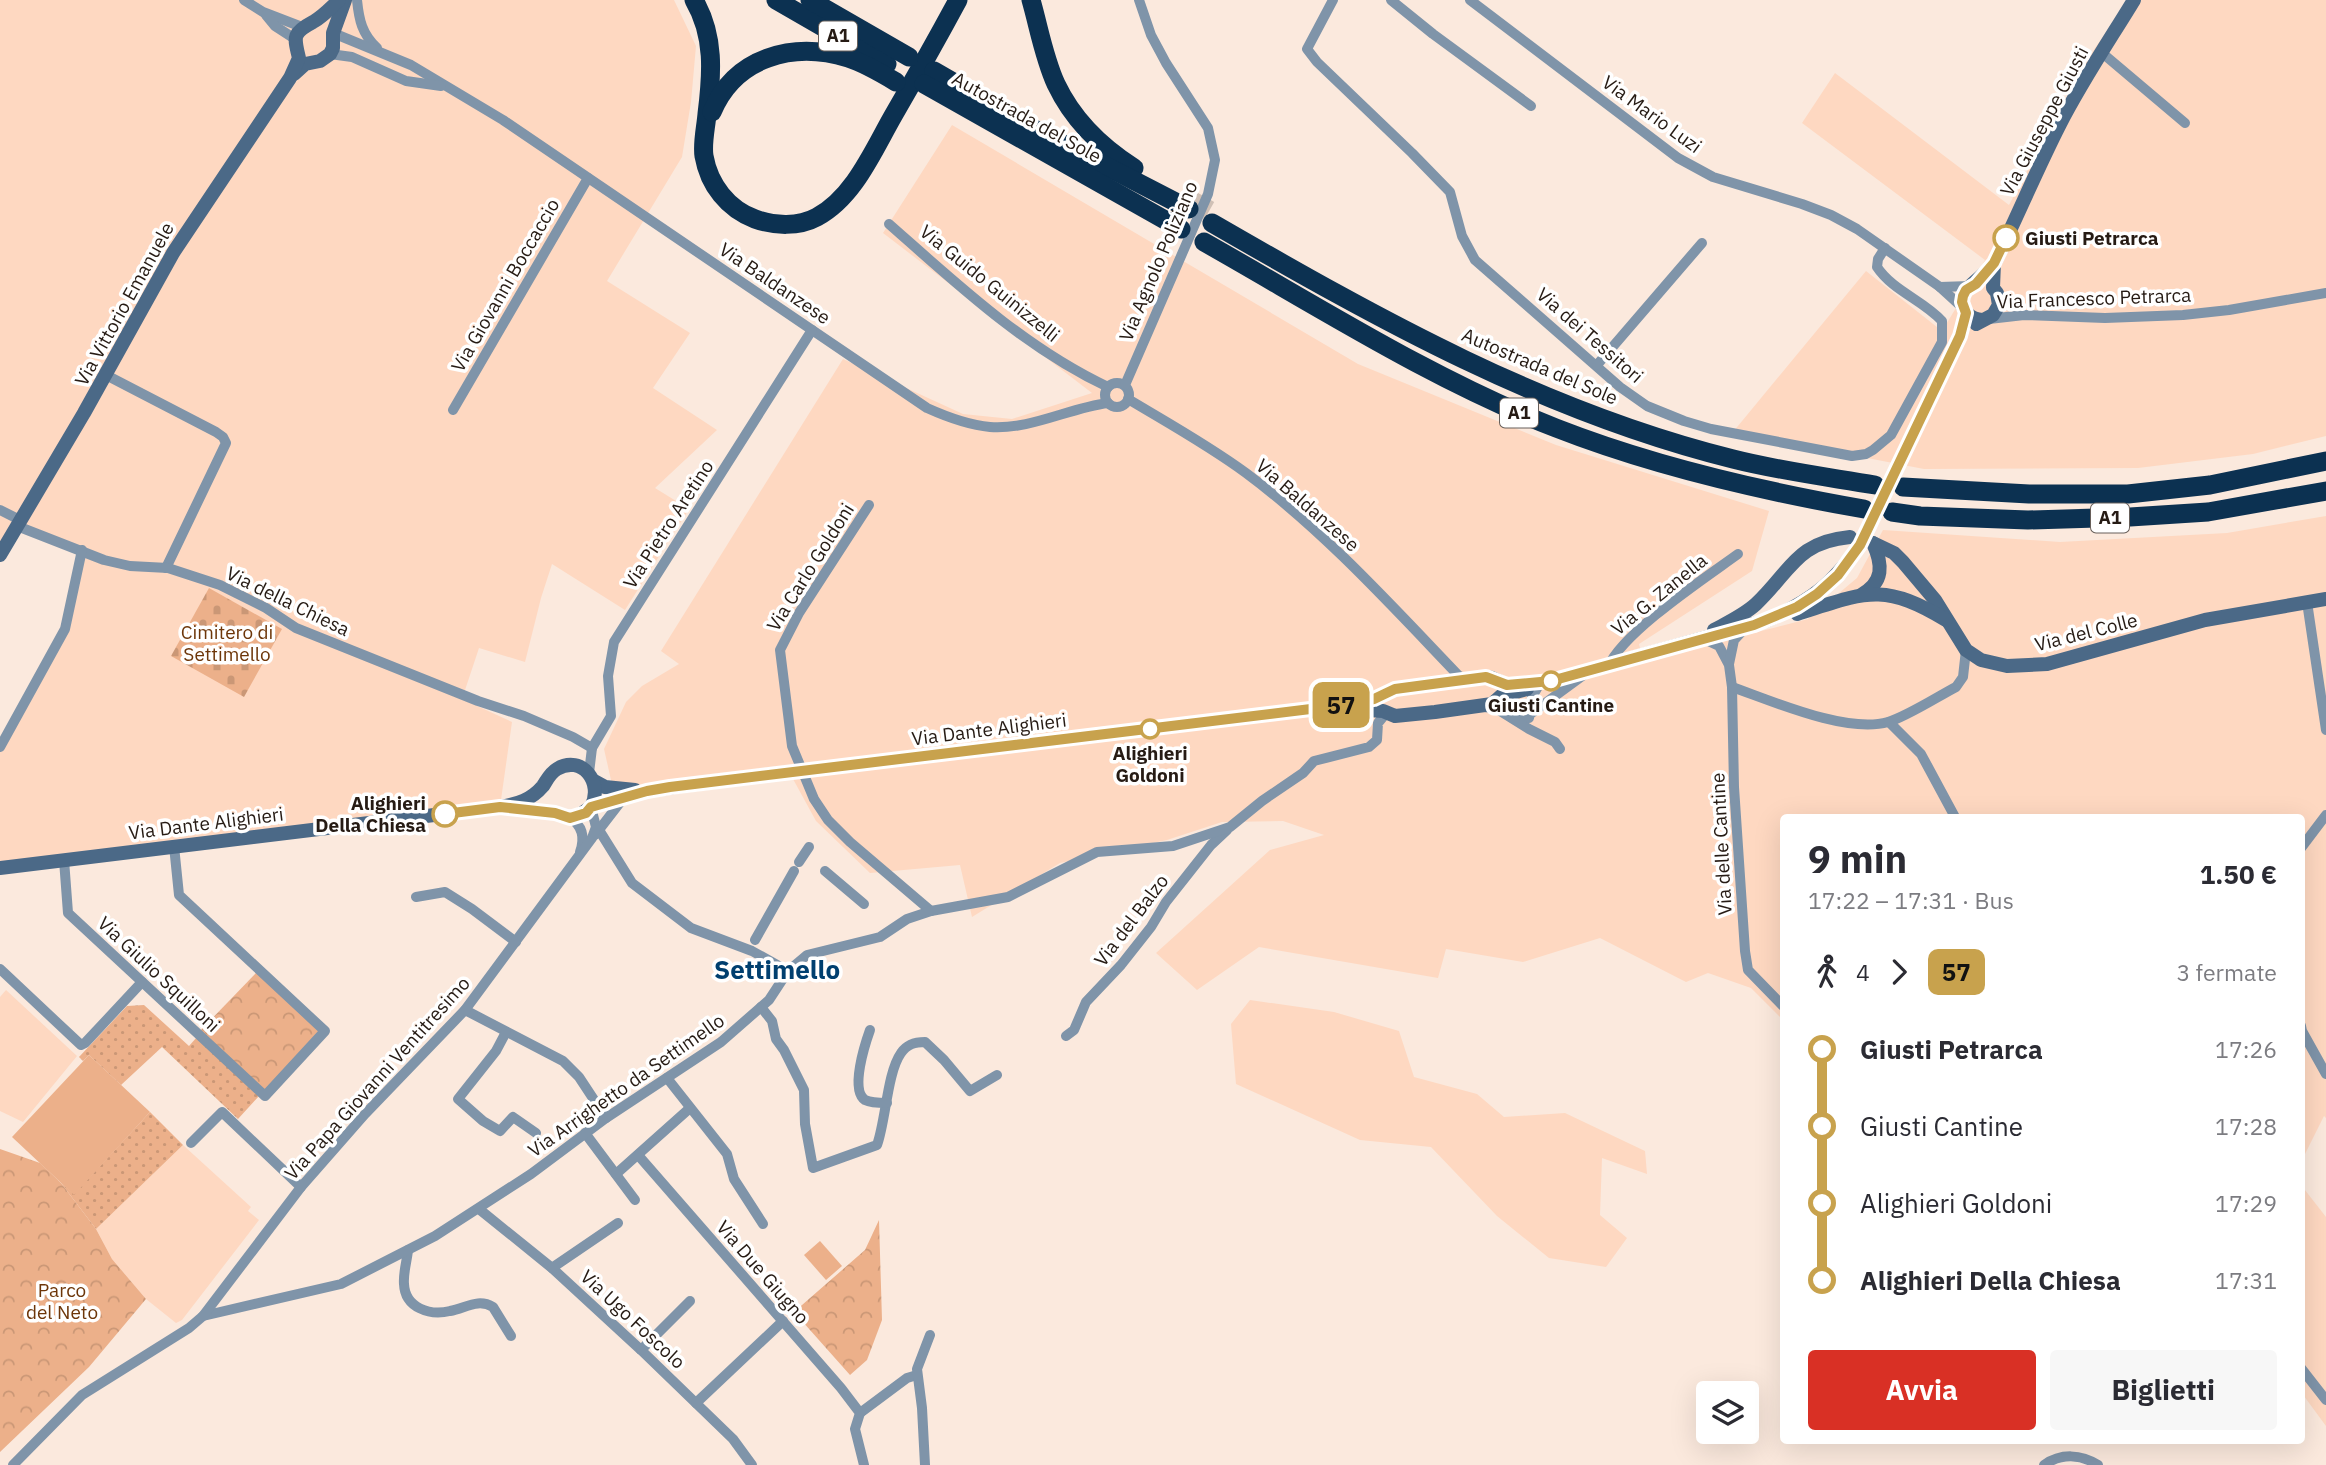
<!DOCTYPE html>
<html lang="it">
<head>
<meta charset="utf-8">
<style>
  :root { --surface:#fff; --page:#f7f7f7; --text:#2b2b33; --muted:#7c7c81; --accent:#d93025 }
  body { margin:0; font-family:"IBM Plex Sans",sans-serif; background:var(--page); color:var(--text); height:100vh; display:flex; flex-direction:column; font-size:26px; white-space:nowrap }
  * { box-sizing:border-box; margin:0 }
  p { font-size:23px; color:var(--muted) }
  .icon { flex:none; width:38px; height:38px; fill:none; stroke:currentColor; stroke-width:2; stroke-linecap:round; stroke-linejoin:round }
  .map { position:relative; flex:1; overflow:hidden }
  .sheet { position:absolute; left:1780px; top:814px; width:525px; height:630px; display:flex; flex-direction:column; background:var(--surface); border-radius:7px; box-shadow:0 7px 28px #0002 }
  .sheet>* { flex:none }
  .badge { padding:0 14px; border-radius:10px; font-size:24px; line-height:46px }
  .buttons { position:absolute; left:1696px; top:1381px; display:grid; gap:14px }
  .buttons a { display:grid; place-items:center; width:63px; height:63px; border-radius:7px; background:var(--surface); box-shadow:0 7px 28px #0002; font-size:35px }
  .map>.badge { position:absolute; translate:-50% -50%; box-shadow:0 0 0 4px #fff }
  .legs { display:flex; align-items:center; gap:10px; height:77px; padding:0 28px; font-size:23px }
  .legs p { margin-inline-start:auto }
  .head { display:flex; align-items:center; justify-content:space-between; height:119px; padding:0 28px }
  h1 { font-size:38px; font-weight:800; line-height:52px }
  .primary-button { display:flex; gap:14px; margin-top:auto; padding:14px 28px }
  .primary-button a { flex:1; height:80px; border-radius:7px; background:var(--accent); color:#fff; font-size:28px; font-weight:800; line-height:80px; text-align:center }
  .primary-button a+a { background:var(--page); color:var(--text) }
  ul { padding:0 28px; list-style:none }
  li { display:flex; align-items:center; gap:24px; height:77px; font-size:26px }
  li i { display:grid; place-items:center; width:10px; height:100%; margin:0 9px; background:currentColor }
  li i::after { content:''; width:18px; height:18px; margin:-9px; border:5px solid; border-radius:50%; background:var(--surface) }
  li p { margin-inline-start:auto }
  li:first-child i { background:linear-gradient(#0000 50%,currentColor 0) }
  li:last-child i { background:linear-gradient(currentColor 50%,#0000 0) }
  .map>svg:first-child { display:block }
  .built { fill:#fed8c1 }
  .grass { fill:url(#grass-dots) }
  .forest { fill:url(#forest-crowns) }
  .cemetery { fill:url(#cemetery-stones) }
  .pitch { fill:#ecb08a }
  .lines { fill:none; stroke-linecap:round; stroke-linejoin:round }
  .highway-tunnel { stroke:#d0c0b5; stroke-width:19; stroke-dasharray:19 10; stroke-linecap:butt }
  .street { stroke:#7f94a9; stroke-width:10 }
  .secondary { stroke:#4b6987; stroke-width:14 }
  .highway { stroke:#0c3151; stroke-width:19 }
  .line-1-casing { stroke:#fff; stroke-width:16 }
  .line-1 { stroke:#c8a24d; stroke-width:10 }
  .stop-1-dot { fill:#fff; stroke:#c8a24d; stroke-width:3.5 }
  .labels { text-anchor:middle; stroke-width:7; stroke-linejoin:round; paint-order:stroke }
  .shield { fill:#fff; stroke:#675f5a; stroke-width:2 }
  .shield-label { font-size:18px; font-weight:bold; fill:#261b14 }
  .street-label { font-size:19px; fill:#261b14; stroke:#fff }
  .stop-label { font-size:19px; font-weight:bold; fill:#261b14; stroke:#fff }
  .park-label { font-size:19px; fill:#6d3609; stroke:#fff }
  .district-label { font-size:26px; font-weight:bold; fill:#003f6f; stroke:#fff }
</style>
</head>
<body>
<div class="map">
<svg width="2326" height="1465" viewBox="0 0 2326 1465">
  <defs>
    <pattern id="grass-dots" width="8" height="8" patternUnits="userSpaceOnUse" patternTransform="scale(1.75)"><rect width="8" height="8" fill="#ecb08a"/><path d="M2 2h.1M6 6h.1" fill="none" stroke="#ca9776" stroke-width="1.8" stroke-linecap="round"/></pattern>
    <pattern id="forest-crowns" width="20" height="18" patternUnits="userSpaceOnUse" patternTransform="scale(1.75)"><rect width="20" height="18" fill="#ecb08a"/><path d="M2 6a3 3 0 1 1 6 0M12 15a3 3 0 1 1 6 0" fill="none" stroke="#ca9776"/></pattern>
    <pattern id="cemetery-stones" width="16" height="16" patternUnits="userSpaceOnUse" patternTransform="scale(1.75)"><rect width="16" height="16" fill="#ecb08a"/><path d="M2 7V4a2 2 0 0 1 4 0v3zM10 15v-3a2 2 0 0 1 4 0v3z" fill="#ca9776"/></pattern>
  </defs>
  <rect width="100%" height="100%" fill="#fbe9dd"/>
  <g class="built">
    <path d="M0 0H674L696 46 691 102 682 157 607 281 690 333 653 388 717 430 655 488 689 509 625 610 552 564 541 598 525 662 479 648 462 699 512 722 500 807 0 868V748L65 629 82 551 18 526 0 555Z"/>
    <path d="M2129 0H2326V436L2253 454 2138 468 1924 469 1733 432 1866 271 1942 331 1985 260 1802 123 1835 73 2009 205 2077 78 2095 48Z"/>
    <path d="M952 125 1358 364 1556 445 1769 511 1752 571 1639 644 1643 661 1808 619 1857 578 1883 530 2060 542 2227 533 2326 516V1118L2324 1116 2301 1162V817H1783V1020L1751 988 1708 973 1686 982 1600 938 1523 962 1446 949 1438 978 1259 947 1197 990 1156 953 1270 850 1324 835 1283 821 1222 822 1167 840 1060 863 972 917 960 865 870 873 816 821 793 779 616 802 604 749 626 702 642 686 679 664 661 651 843 359 963 414 1012 419 1092 393 883 233Z"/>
    <path d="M6 990 77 1056 23 1122 0 1111V997Z"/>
    <path d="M1250 1000 1334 1012 1399 1031 1414 1077 1477 1094 1504 1117 1565 1113 1645 1151 1647 1174 1602 1158 1600 1215 1627 1238 1606 1267 1549 1258 1497 1216 1431 1147 1360 1140 1236 1084 1231 1024Z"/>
    <path d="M183 1145 251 1207 248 1211 259 1220 182 1320 176 1323 146 1299 112 1259 96 1229Z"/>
    <path d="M2301 1185 2326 1217V1426L2301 1392Z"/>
  </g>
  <g class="grass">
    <path d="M144 1005 189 1046 197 1037 259 1096 238 1119 162 1047 121 1085 89 1055 83 1061 79 1057 127 1006Z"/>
    <path d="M150 1112 183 1145 96 1229 61 1183 74 1194Z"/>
  </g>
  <g class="forest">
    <path d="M257 972 319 1029V1033L266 1089H262L200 1031Z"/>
    <path d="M0 1149 40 1163 61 1183 96 1229 112 1259 146 1299 89 1367 0 1452Z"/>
    <path d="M879 1220 882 1320 867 1360 850 1375 794 1312 865 1250Z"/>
  </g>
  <path class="cemetery" d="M209 588 282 629 244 697 171 656Z"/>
  <g class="pitch">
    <path d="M89 1055 150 1112 74 1195 12 1137Z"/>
    <path d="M820 1241 842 1266 826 1280 804 1255Z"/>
  </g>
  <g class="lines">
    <path class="highway-tunnel" d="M1193 201 1216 214"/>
    <g class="street">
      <path d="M244 0 263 12 302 27"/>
      <path d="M357 0C359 20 362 34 377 48"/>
      <path d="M1333 0 1307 49 1317 62 1412 153 1450 192 1462 236 1475 260 1620 387 1647 406 1684 421 1711 429 1852 456 1866 454 1873 450 1891 435 1942 342V321C1923 300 1893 291 1877 267L1878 259 1885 248"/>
      <path d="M1391 0 1433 34 1531 106"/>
      <path d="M1470 0 1678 158 1713 177 1802 204 1831 215 1857 229 1940 287 1963 308"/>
      <path d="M266 15 275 26 295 39"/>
      <path d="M333 33 411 65 503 120 927 408C947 417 968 425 990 427 1030 430 1069 408 1108 403"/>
      <path d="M2101 52 2185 123"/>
      <path d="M330 54 352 57 406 81 441 86"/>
      <path d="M889 224C957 284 1025 348 1108 387"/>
      <path d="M1940 287 1970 286"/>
      <path d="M1989 319 2024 315 2105 318 2183 315 2229 310 2326 293"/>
      <path d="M1597 365 1702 243"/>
      <path d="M106 375 216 432 223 437 226 443 166 568"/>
      <circle cx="1117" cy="395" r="12"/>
      <path d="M1125 385 1208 194 1215 160 1208 128 1166 63 1151 35 1139 0"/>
      <path d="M1128 399C1168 423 1208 445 1246 473 1324 531 1391 605 1458 675L1467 680"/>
      <path d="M453 410 588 178"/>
      <path d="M869 505 799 613 780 650 792 746 814 799 828 820 850 842 931 911"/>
      <path d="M0 510 20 520"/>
      <path d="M17 526 104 560 130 566 168 568 220 585 266 608 296 628 478 701 524 716 573 737 592 748"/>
      <path d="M2307 602 2326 730"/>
      <path d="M1704 639 1719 646 1729 665 1732 687 1734 787 1745 951 1748 970 1783 1006"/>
      <path d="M1729 664 1734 640 1745 628"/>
      <path d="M1608 667C1623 632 1705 578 1738 554"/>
      <path d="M1732 687C1772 701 1847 734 1888 722 1906 717 1937 697 1956 687L1963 677 1966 650"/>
      <path d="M1501 696 1524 724"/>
      <path d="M1485 707 1497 709 1529 729 1555 742 1560 749"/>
      <path d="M1529 715 1585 674"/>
      <path d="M1529 718 1532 697 1539 685"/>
      <path d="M1889 722 1921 754 1955 817"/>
      <path d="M0 747 65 629 82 550"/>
      <path d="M589 773 592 748 611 716 608 676 614 642 812 330"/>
      <path d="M570 818C583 826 585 838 580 852"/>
      <path d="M599 830 632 883 691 928 752 951 788 971"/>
      <path d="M595 835 622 800"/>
      <path d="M2301 848 2326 815"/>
      <path d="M64 860 68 913 265 1096 325 1031 179 895 174 846"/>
      <path d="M799 862 809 847"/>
      <path d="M825 871 864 904"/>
      <path d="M416 897 445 892 472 909 516 942"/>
      <path d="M755 940 794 871"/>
      <path d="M0 969 81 1045 85 1043 142 982"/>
      <path d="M761 1007 772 1021 776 1039 784 1050 804 1090 805 1124 813 1168 877 1145C886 1120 887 1073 901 1053 907 1044 915 1042 925 1042L944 1060 970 1091 997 1075"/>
      <path d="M465 1010 563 1061 579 1077 606 1118"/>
      <path d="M2301 1026 2302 1031 2326 1074"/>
      <path d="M870 1030C865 1044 850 1090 865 1100 871 1103 880 1103 887 1103"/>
      <path d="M506 1032 496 1051 458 1099 483 1121 500 1131 513 1117 536 1133"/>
      <path d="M1066 1036 1074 1030 1086 1002 1121 965 1151 927 1166 902 1211 845 1227 830"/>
      <path d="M667 1078 727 1154 734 1179 763 1224"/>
      <path d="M585 1133 635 1200"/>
      <path d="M191 1143 222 1112 301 1187"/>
      <path d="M638 1155 841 1388 860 1413 855 1429 864 1465"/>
      <path d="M616 1174 690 1108"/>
      <path d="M479 1209 552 1268 641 1350 733 1439 752 1465"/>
      <path d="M408 1250C407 1261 403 1273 404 1284 405 1308 430 1316 450 1311 466 1308 478 1298 493 1307L511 1336"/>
      <path d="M552 1268 618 1223"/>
      <path d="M203 1316 341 1284 435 1236 531 1174 606 1118 721 1042 769 1000 788 971 807 955 880 937 907 919 931 911 1008 897 1097 852 1173 846 1230 827 1262 801 1303 773 1314 761 1369 747 1377 740 1378 723 1387 712"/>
      <path d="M641 1350 690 1301"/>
      <path d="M2301 1368 2326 1400"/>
      <path d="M696 1403 783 1321"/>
      <path d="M860 1413 907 1378 917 1375"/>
      <path d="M13 1465 82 1395 189 1328 203 1316 301 1187 365 1114 465 1010 592 838 596 827 591 807"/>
      <path d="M925 1465 922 1408 917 1369 930 1335"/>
      <path d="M2044 1465C2061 1453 2081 1454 2098 1465"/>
    </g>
    <g class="secondary">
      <path d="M294 74 305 64 320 61 330 54 333 48V33L345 0"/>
      <path d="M1982 320C1971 319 1962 312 1962 300 1963 286 1989 274 1996 260 2018 215 2037 169 2060 124 2082 81 2109 41 2134 0"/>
      <path d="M1976 324 1993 315 1999 305 1997 293 1993 288 1994 263"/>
      <path d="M1873 543 1894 553 1903 562 1935 600 1966 650 1981 660 2007 666 2047 664 2205 620 2326 599"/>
      <path d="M0 555 84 413 173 253 290 78 299 58C294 37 292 33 313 22 322 17 331 8 339 0"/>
      <path d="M1861 595C1884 582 1883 565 1873 543"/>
      <path d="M1797 614C1864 593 1882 581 1946 620"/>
      <path d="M1714 630C1729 622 1744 615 1756 604 1791 571 1796 542 1850 537"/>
      <path d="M1352 709 1383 711 1395 716 1435 712 1492 704 1501 696 1527 689"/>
      <path d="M594 781 605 787 635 790"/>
      <path d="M500 807 555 813 570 818 578 816 591 807 647 791 693 784 1335 706 1374 699 1395 689 1486 677 1492 678 1507 685 1551 681 1768 620C1812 600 1831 585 1860 545L1960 336 1966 313"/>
      <path d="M0 868 500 807C518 804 531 800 543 786 547 780 550 773 557 769 582 754 604 783 591 807"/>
    </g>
    <g class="highway">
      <path d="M694 0C715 36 712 74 707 114 706 127 702 143 704 156 709 185 728 209 755 219 774 226 799 227 817 217 854 197 873 151 893 116 915 78 937 39 958 0"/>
      <path d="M776 0 887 64"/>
      <path d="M810 0 909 57"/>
      <path d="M1031 0C1039 28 1044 58 1056 84 1073 120 1101 147 1134 168"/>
      <path d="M934 71 1036 130 1189 209"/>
      <path d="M924 84 1181 229"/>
      <path d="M712 112C735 57 793 41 848 58 864 63 881 73 896 82"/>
      <path d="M1212 223C1380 320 1544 412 1733 459 1780 471 1828 477 1875 485"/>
      <path d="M1204 242C1319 307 1433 380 1556 428 1653 466 1761 491 1864 509"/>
      <path d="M1903 487 2029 494H2128L2210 485 2326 461"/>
      <path d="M1892 512 1920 516 2028 520 2130 517 2208 512 2326 491"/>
    </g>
  </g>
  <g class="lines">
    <g class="line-1-casing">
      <path id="line-1" d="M445 814 500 807 555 813 570 818 586 813 591 807 647 791 670 787 1335 706 1374 699 1395 689 1440 683 1486 677 1507 685 1551 681 1754 625 1797 607 1817 594 1838 575 1860 545 1960 336 1966 313 1962 302 1963 296 1966 290 1976 284 1994 263 2006 238"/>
    </g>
    <use href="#line-1" class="line-1"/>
  </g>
  <g class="stop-1-dot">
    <circle cx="2006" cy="238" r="12"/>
    <circle cx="1551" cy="681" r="9"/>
    <circle cx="1150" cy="729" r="9"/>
    <circle cx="445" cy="814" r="12"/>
  </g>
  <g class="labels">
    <g class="shield">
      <rect x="819" y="21.5" width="38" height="29" rx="5"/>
      <rect x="1500" y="398.5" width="38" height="29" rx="5"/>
      <rect x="2091" y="503.5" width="38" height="29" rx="5"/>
    </g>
    <g class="shield-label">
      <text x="838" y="42">A1</text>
      <text x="1519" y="419">A1</text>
      <text x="2110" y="524">A1</text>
    </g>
    <g class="street-label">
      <text transform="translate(1652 114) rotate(36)" y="7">Via Mario Luzi</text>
      <text transform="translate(1027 117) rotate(29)" y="7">Autostrada del Sole</text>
      <text transform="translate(2044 121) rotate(-62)" y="7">Via Giuseppe Giusti</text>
      <text transform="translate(1158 261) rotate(-67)" y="7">Via Agnolo Poliziano</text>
      <text transform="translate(775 283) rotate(34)" y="7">Via Baldanzese</text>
      <text transform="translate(990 283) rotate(39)" y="7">Via Guido Guinizzelli</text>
      <text transform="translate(505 285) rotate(-60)" y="7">Via Giovanni Boccaccio</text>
      <text transform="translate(2094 298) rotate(-2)" y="7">Via Francesco Petrarca</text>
      <text transform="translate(124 304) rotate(-61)" y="7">Via Vittorio Emanuele</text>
      <text transform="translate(1590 335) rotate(41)" y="7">Via dei Tessitori</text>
      <text transform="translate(1540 366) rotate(23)" y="7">Autostrada del Sole</text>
      <text transform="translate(1308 505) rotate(41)" y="7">Via Baldanzese</text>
      <text transform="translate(668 524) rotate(-57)" y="7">Via Pietro Aretino</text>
      <text transform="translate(810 567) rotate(-58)" y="7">Via Carlo Goldoni</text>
      <text transform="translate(1659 594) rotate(-39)" y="7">Via G. Zanella</text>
      <text transform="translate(288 601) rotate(26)" y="7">Via della Chiesa</text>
      <text transform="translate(2086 632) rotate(-14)" y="7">Via del Colle</text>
      <text transform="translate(989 729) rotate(-7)" y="7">Via Dante Alighieri</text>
      <text transform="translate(206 823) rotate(-7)" y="7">Via Dante Alighieri</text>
      <text transform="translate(1721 844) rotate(-93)" y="7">Via delle Cantine</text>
      <text transform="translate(1131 920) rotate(-53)" y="7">Via del Balzo</text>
      <text transform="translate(159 974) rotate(43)" y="7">Via Giulio Squilloni</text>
      <text transform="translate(377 1078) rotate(-48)" y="7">Via Papa Giovanni Ventitresimo</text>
      <text transform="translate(626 1085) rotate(-35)" y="7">Via Arrighetto da Settimello</text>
      <text transform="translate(763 1272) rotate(49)" y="7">Via Due Giugno</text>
      <text transform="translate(633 1319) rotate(43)" y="7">Via Ugo Foscolo</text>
    </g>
    <g class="stop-label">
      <text x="2025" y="245" text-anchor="start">Giusti Petrarca</text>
      <text x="1551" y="712">Giusti Cantine</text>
      <text x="1150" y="760">Alighieri<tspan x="1150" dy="22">Goldoni</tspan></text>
      <text x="426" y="810" text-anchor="end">Alighieri<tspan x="426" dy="22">Della Chiesa</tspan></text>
    </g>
    <g class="park-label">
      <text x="227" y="639">Cimitero di<tspan x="227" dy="22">Settimello</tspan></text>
      <text x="62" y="1297">Parco<tspan x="62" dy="22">del Neto</tspan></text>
    </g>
    <g class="district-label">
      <text x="777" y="979">Settimello</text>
    </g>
  </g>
</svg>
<div class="buttons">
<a><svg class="icon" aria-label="layers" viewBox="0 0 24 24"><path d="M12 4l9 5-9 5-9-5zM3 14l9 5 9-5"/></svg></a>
</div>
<b class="badge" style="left:1341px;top:705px;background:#c8a24d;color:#111">57</b>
<section class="sheet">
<div class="head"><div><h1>9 min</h1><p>17:22 – 17:31 · Bus</p></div><b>1.50 €</b></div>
<div class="legs"><svg class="icon" aria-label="walk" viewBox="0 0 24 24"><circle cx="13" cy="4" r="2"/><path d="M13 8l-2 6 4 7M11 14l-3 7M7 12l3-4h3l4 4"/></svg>4<svg class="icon" aria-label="forward" viewBox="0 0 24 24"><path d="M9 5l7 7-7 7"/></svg><b class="badge" style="background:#c8a24d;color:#111">57</b><p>3 fermate</p></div>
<ul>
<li><i style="color:#c8a24d"></i><b>Giusti Petrarca</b><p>17:26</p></li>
<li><i style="color:#c8a24d"></i><span>Giusti Cantine</span><p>17:28</p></li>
<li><i style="color:#c8a24d"></i><span>Alighieri Goldoni</span><p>17:29</p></li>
<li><i style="color:#c8a24d"></i><b>Alighieri Della Chiesa</b><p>17:31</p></li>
</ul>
<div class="primary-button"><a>Avvia</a><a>Biglietti</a></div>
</section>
</div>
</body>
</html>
